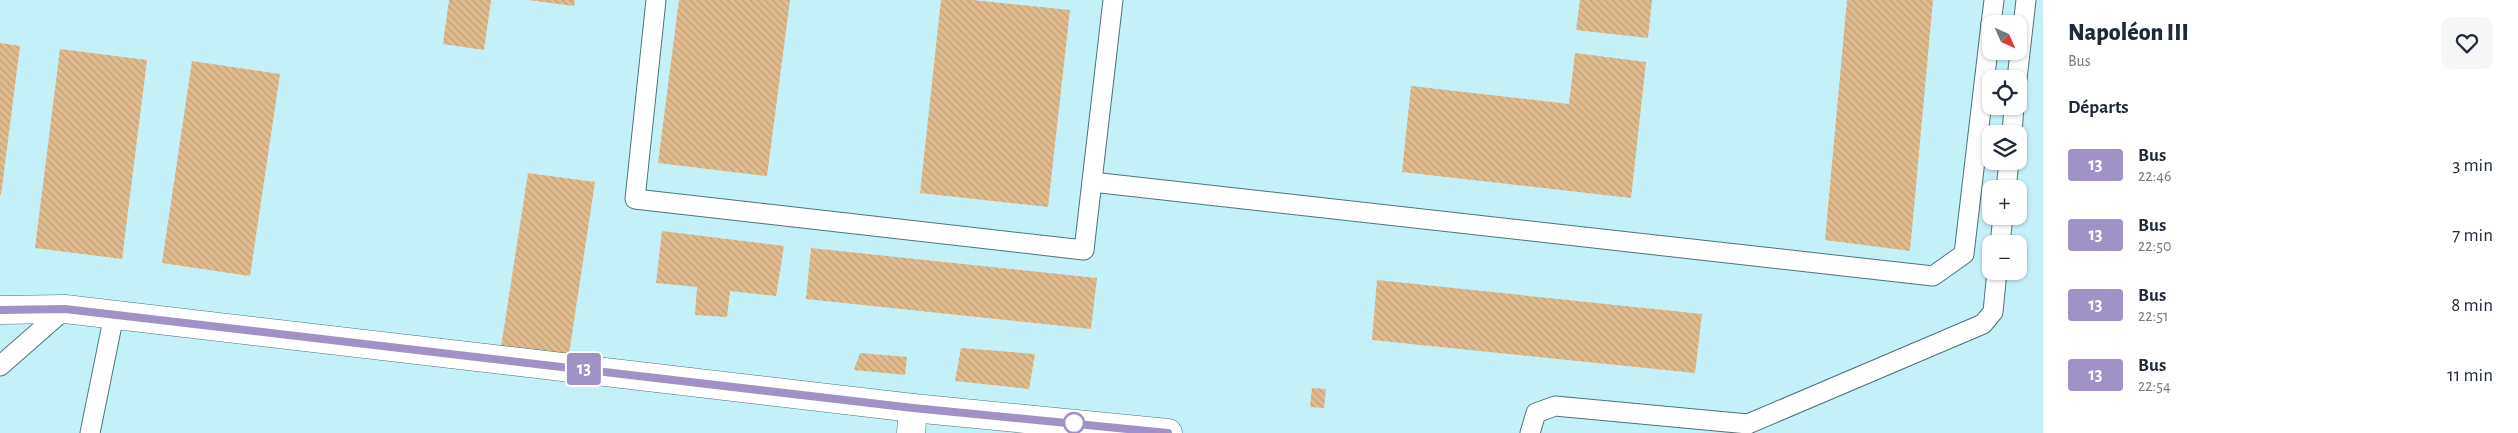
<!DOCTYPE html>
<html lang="fr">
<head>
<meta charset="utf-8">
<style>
  :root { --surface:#fff; --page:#f6f6f7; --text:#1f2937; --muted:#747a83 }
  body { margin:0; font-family:"Alegreya Sans",sans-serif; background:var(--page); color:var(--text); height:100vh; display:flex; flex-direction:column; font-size:19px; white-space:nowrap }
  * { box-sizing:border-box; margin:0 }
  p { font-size:16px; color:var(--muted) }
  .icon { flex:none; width:28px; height:28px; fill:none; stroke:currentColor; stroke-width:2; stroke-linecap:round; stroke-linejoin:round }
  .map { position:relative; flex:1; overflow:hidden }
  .side { display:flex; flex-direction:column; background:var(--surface); width:475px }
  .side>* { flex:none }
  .badge { padding:0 10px; border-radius:4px; font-size:18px; line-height:32px }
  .needle { width:32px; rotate:135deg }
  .controls { position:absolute; left:1982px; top:15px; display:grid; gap:10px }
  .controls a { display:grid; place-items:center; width:45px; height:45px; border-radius:10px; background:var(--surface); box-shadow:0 1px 4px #0004; font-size:25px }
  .map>.badge { position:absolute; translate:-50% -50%; box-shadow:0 0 0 2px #fff }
  h2 { padding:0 25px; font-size:19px; line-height:45px }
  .round { display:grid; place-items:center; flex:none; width:52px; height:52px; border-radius:10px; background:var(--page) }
  .head { display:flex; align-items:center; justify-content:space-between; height:85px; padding:0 25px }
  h1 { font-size:24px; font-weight:800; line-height:38px }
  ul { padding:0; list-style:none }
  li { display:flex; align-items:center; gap:15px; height:70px; padding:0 25px }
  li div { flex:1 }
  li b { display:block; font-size:19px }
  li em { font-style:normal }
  li .badge { min-width:55px; font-weight:700; text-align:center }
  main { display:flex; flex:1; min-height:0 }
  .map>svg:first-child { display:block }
  .building { fill:url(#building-back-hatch) }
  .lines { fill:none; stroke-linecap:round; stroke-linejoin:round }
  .service-casing { stroke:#4c747b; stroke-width:21 }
  .minor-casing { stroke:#4c747b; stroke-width:29 }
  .service { stroke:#fff; stroke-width:19 }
  .minor { stroke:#fff; stroke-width:28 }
  .line-casing { stroke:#fff; stroke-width:11 }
  .line { stroke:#a092c6; stroke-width:8 }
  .stop-dot { fill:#fff; stroke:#a092c6; stroke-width:2.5 }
</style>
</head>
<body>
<main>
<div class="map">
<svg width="2043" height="433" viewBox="0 0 2043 433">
  <defs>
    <pattern id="building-back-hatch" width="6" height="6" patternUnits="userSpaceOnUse" patternTransform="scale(1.25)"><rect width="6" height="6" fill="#e1bb8e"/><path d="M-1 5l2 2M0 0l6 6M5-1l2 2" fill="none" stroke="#bfa079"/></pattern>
  </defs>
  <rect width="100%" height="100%" fill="#c4f0f8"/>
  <g class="building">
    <path d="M449 0H491L484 50 443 44Z"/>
    <path d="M528 0H575L574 6Z"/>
    <path d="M679 0H790L767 176 658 163Z"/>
    <path d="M941 0H973L1070 10 1048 207 920 193Z"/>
    <path d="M1580 0H1652L1648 38 1576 30Z"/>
    <path d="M1847 0H1933L1910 251 1825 240Z"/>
    <path d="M0 43 20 46 1 195H0Z"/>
    <path d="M60 49 147 60 122 259 35 248Z"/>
    <path d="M1575 53 1646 62 1631 198 1402 172 1411 86 1569 104Z"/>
    <path d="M192 61 280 74 250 276 162 263Z"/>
    <path d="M528 173 595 182 569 354 501 347Z"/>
    <path d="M662 231 784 246 776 296 730 291 727 317 695 315 697 287 656 283Z"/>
    <path d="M811 248 1097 278 1091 329 806 299Z"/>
    <path d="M1377 280 1702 314 1695 373 1372 340Z"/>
    <path d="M961 348 1035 354 1029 389 955 381Z"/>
    <path d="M860 353 907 357 905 375 854 370Z"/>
    <path d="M1312 388 1326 389 1324 408 1310 407Z"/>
  </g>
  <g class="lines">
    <g class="service-casing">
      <g id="service">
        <path d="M656 0 635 199 1084 250 1113 0"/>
        <path d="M1991 24 1994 0"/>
        <path d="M2017 79 2026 0"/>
        <path d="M2012 134 2014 106"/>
        <path d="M1092 182 1933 276 1964 254 1991 24"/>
        <path d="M2006 189 2009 161"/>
        <path d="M2000 244 2003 216"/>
        <path d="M0 366 65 309"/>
        <path d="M90 433 114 315"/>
        <path d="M1530 433 1536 413 1555 406 1748 424 1983 324 1993 312 1997 271"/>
      </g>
    </g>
    <g class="minor-casing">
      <g id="minor">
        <path d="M0 310 65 309 913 408 1168 433"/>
        <path d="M911 433 913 408"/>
      </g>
    </g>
    <use href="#service" class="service"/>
    <use href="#minor" class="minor"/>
  </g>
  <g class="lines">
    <g class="line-casing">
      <path id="line" d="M0 310 65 309 913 408 1168 433"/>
    </g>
    <use href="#line" class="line"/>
  </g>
  <circle class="stop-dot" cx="1074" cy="423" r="10"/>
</svg>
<div class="controls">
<a><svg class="needle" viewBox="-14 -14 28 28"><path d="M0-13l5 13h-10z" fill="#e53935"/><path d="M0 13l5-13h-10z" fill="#747a83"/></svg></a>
<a><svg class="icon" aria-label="locate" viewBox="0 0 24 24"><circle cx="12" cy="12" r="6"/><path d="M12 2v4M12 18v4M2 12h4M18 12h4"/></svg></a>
<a><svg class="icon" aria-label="layers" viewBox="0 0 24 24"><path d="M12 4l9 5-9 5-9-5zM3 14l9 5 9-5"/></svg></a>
<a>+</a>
<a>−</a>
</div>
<b class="badge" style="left:584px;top:369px;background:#a092c6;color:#fff">13</b>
</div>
<section class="side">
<div class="head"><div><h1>Napoléon III</h1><p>Bus</p></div><a class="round"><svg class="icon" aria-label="heart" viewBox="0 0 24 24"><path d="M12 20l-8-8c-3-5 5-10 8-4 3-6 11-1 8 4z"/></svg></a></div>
<h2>Départs</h2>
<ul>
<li><span class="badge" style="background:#a092c6;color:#fff">13</span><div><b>Bus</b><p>22:46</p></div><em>3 min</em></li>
<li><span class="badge" style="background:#a092c6;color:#fff">13</span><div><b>Bus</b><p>22:50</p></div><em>7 min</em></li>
<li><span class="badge" style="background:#a092c6;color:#fff">13</span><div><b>Bus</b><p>22:51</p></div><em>8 min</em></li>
<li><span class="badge" style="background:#a092c6;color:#fff">13</span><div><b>Bus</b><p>22:54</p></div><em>11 min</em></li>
</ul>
</section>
</main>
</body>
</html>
